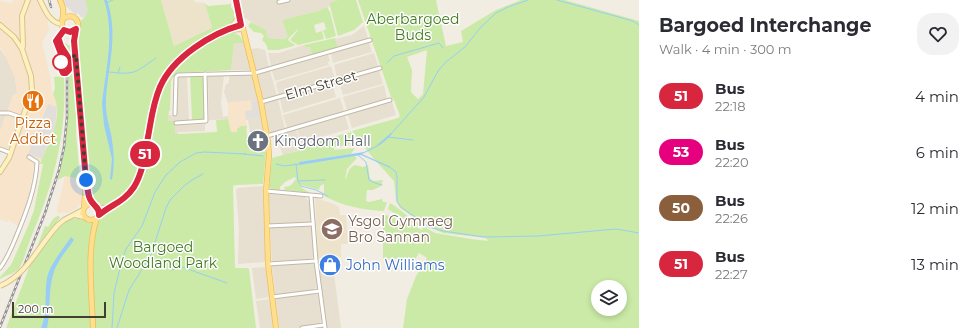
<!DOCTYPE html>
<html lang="en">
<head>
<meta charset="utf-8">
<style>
  :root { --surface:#fff; --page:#f2f2f3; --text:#2b2b33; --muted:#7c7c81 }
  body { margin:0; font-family:Montserrat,sans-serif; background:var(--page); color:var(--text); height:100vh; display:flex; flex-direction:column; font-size:15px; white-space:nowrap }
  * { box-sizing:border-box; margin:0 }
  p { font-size:13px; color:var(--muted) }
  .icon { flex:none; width:22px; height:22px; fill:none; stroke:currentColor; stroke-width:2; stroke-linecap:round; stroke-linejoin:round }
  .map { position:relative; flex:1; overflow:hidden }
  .panel { display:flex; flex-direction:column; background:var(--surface); width:340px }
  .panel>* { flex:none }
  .badge { padding:0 8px; border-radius:13px; font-size:14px; line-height:26px }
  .buttons { position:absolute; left:591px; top:280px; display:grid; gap:8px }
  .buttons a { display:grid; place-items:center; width:36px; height:36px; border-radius:50%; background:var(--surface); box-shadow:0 2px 6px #0003; font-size:20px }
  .scale { position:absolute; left:12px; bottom:10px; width:94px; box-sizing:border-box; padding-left:4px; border:2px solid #443d32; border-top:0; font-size:11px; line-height:14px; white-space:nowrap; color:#443d32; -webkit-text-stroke:3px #fff; paint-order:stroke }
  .you { position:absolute; width:20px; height:20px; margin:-10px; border:3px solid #fff; border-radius:50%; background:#1a73e8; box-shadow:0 0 0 6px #1a73e833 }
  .map>.badge { position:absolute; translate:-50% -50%; box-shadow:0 0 0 2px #fff }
  .round { display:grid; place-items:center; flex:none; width:42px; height:42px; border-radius:16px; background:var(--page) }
  .headline { display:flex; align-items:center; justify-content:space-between; height:68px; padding:0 20px }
  h1 { font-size:19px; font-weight:700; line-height:30px }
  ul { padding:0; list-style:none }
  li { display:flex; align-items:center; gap:12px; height:56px; padding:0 20px }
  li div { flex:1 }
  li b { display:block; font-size:15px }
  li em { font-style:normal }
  li .badge { min-width:44px; font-weight:700; text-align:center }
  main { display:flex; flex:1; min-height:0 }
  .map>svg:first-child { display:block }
  .residential { fill:#e7dfcf }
  .commercial { fill:#f7e4ca }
  .education { fill:#ede3ca }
  .green { fill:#cbeaa7; fill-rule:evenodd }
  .parking { fill:#e2dfdb }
  .water { fill:#98cef5 }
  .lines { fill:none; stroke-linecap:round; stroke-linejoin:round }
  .stream { stroke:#98cef5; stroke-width:1 }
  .street-casing { stroke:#c1b8a7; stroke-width:5 }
  .secondary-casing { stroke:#d5c38e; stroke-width:6 }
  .primary-casing { stroke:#ebbf57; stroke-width:6 }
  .street { stroke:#fff; stroke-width:3 }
  .secondary { stroke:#fff0bf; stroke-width:4 }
  .primary { stroke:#ffdf8e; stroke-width:4.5 }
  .rail-casing { stroke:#939393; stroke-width:2.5 }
  .rail { stroke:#fff; stroke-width:1; stroke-dasharray:3; stroke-linecap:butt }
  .secondary-bridge-casing { stroke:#d5c38e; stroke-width:6; stroke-linecap:butt }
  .secondary-bridge { stroke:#fff0bf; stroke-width:4 }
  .line-casing { stroke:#fff; stroke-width:9 }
  .line { stroke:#d7263d; stroke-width:6 }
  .walk { stroke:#443d32; stroke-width:4; stroke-dasharray:0 7.2 }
  .stop-dot { fill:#fff; stroke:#d7263d; stroke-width:2 }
  .labels { text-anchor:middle; stroke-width:3; stroke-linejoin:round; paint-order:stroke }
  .park-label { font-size:14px; fill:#437922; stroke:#fff }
  .street-label { font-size:14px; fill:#443d32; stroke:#fff }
  .food-label { font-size:14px; fill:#c56008; stroke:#fff }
  .worship-label { font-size:14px; fill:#5b616d; stroke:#fff; text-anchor:start }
  .education-label { font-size:14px; fill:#785e54; stroke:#fff; text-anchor:start }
  .shop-label { font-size:14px; fill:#366cbe; stroke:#fff; text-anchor:start }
</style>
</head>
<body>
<main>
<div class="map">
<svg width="639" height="328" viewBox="0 0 639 328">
  <rect width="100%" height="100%" fill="#f2ede2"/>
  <g class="residential">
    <path d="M239 0H338L331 3 330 6 318 11 282 20 288 37 284 39 269 38 267 36 266 30 243 17Z"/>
    <path d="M364 26 368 38 338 48 335 39 352 35Z"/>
    <path d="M244 43 251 70H231L234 44Z"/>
    <path d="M369 43 372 52 333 63 331 54Z"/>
    <path d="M304 45 305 48 310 47 312 55 271 66 268 53H279Z"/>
    <path d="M257 48 265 50 269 67 256 70 251 49Z"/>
    <path d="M0 49 7 59 15 78 17 94 13 95 0 131Z"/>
    <path d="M374 53 378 66 337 78 334 65Z"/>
    <path d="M328 55 330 61 328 62 329 65 275 81 272 71Z"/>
    <path d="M331 66 335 79 279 95 276 85 277 83V82Z"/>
    <path d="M379 70 383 84 343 95 339 82Z"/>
    <path d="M270 71 277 96 263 99 257 75Z"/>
    <path d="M224 75 221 103 223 117 228 116V119L209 120 208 76Z"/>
    <path d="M230 75H252L258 100 228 103 224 92 226 84H228Z"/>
    <path d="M187 76 189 121H168V115H177L178 77Z"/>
    <path d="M332 84 336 97 283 113 280 99Z"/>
    <path d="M384 85 387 99 347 110 343 97Z"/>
    <path d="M340 98 344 111 287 128 283 115Z"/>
    <path d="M278 100 285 129 269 134 264 103Z"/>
    <path d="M392 102 396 115 352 128 348 115Z"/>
    <path d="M345 116 349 129 301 143 297 130Z"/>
    <path d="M261 117 264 136 251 138 248 119Z"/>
    <path d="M205 124V131L178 132V134H175V125Z"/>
    <path d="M296 130 302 149 283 155 279 144 288 142 286 133Z"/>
    <path d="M263 186 266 260 264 262 238 264 239 229 236 190 238 188Z"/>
    <path d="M269 194 305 197 310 203 314 256 310 259V263L315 265 317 287 313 289V293L318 295 321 320 320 323 317 324 318 327 321 328H279L272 268Z"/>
    <path d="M333 266 341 328H327L319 267Z"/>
    <path d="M267 267 270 297 256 299 252 268Z"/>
    <path d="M270 299 274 328H260L256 301Z"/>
  </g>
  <g class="commercial">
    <path d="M14 0H37L48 21 49 30 42 43 50 76 52 93 56 100 57 107 55 126 40 164 33 166V172L28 199 18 226 9 220 7 222 0 219V168L7 154 0 151V131L13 95 17 93 15 78 3 51 0 47V1L11 3Z"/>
    <path d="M258 100 261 117 246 120 247 126H241L237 132 231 133 228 119V103L230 102Z"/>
    <path d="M65 176 80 179 79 182 82 189 81 202 77 208 67 213 63 212 58 214 57 211Z"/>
  </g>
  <g class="education">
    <path d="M161 0H194L195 2 205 3 212 28 174 46Z"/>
    <path d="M315 198 334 204 339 207 340 215H346L348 244H341V257L318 258Z"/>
  </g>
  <g class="green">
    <path d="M85 0H161L174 46 212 28 205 3 208 6 231 4V8L234 10V20L225 27 227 34C236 31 240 34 244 43L234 44 231 70 176 73 175 77H173L171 81 170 111H169L168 121H175V134H178L217 132 216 120 228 119 231 132H237V129L241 126H247C245 133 249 142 250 150L266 152 263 184 236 185 233 186 235 268H247L249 269 256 328H6L45 226 48 227C51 223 53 216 59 216L60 218 56 223 60 227 64 224 63 223C82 212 82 225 98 223L103 214 101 204C90 199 89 190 88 179L77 42 81 20C89 16 87 8 85 0Z"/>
    <path d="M338 0H356L363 22 354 30 338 36 330 6V3Z"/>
    <path d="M358 0H436L446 46 463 42 461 31 496 10 521 0H565L639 21V328H403L407 299 416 276 427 258 419 253 416 258 383 259V215L394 216 422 230 423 228 397 215C394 212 391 212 388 209L390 203 395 206 414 221 435 233 471 239 488 241 486 238 443 233 425 225 400 208 396 200 394 181 373 158 352 131 398 118 400 116 394 100 391 97ZM427 50 423 94 418 99 411 92 412 70 407 57ZM598 287H620V309H598Z"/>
    <path d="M327 7 330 12 336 36 326 39 323 30 328 29H326L324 22 314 25 316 33 322 31 324 39 298 45 290 40 298 30V29L288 39 289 41 295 45 294 46 278 50H268L266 44 262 40 264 36 261 33 254 32 248 26 251 22 266 30 267 36 269 38 284 39 288 37 282 20 318 11Z"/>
    <path d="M335 38 338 48 312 55 310 47 305 48 304 45Z"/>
    <path d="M65 43 70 46 72 50 76 108V132L80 179 65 176 58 180C67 145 70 112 68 76L71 75 69 54 62 44Z"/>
    <path d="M64 76C67 137 53 185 30 240 28 246 22 265 19 269 15 273 5 276 0 279V277L11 265 29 224 34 210 43 164H40C48 143 65 116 53 94L55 88 54 77Z"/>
    <path d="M190 76H203L204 119 203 120H192Z"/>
    <path d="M351 132 357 138 348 145 334 147V150L355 148 351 154 300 162V165L354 156 357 158 347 169 345 180C349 174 346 170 355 165L363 167 368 165 370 179 374 181 383 180 381 186 373 190H367L366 201 369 202 382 199 383 202H387L384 211C363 210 343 206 324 196V184L320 186 319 190 302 185 299 183 302 188 310 193 285 190 284 187C291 187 292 184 296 179L295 177 285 182 280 187V190L271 189 269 187 272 158 301 150V149L315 144V142Z"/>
  </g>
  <g class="parking">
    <path d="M63 0H85L88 10 85 18 81 17 78 13 76 15 69 9 65 5Z"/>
    <path d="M258 100 261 117 246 120 245 111 252 110 251 101Z"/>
    <path d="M48 104 57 107 55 126 42 159 28 154Z"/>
  </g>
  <g class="water">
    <path d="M104 0H107C120 39 106 69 106 107 106 116 109 125 111 134 114 150 115 164 112 180L110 179 112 159 104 125 102 103C106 69 115 33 104 0Z"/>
    <path d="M391 133 392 134C383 144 374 149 362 154L391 167 390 168 361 155 300 165 299 162 364 152 376 146Z"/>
    <path d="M71 237 74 240C67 250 56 262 53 275 48 292 51 311 47 328H41C48 312 44 295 47 278 50 264 63 249 71 237Z"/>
  </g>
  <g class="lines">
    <g class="stream">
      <path d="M557 0 633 21 639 25"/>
      <path d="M108 2 113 0"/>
      <path d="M387 63 394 56 439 43 443 48"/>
      <path d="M109 72C136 75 134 73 156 58"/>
      <path d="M118 73 120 67"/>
      <path d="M390 135 424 97 438 71 446 62 466 46 480 28 496 13 508 7 528 0"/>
      <path d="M388 137 413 140"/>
      <path d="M244 154 263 156"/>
      <path d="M358 155 366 162 369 180 375 183 382 185"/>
      <path d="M276 164 284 166 300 164"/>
      <path d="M296 164 298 181 301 186 316 190 328 196"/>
      <path d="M391 168 396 172 397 178V202L401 207 429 227 443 231 484 237 538 236 616 229 639 233"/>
      <path d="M299 181 325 180"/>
      <path d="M172 270 178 267H182L227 283"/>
      <path d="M112 328 114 293 122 260 126 249 142 226 155 192 166 175 180 162 196 153 204 152 246 154"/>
      <path d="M117 328 129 290 151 255 166 208 170 200 184 186 192 180 203 174"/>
    </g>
    <g class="street-casing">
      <g id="street">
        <path d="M279 2 288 0"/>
        <path d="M261 102 380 68"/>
        <path d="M0 113H9L23 118"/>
        <path d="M175 114 176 77 178 75 255 73 370 40"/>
        <path d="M176 123 206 121 205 74"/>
        <path d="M267 136 390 100"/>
        <path d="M0 149 11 153"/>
        <path d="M266 191 321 196"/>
        <path d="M311 196 316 261 325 328"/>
        <path d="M267 226 313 224"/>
        <path d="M268 264 316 261"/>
        <path d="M0 268C7 259 12 247 16 237 26 213 36 188 37 162L29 157"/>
        <path d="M272 297 320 291"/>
        <path d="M302 328 324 325"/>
      </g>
    </g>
    <g class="secondary-casing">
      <g id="secondary">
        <path d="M40 0C45 10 49 22 61 24"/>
        <path d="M0 25 14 37 22 49"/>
        <path d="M228 30 242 29"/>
        <path d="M0 172 9 158 32 90 31 76 22 49 23 46 22 16 28 0"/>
        <path d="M97 207 108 209"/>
        <path d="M75 215 84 217"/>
        <path d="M99 215C108 208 119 205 127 196 154 167 144 109 167 74 176 60 190 50 204 42 219 33 231 32 239 16"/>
        <path d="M58 225 64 220 83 210"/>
      </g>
    </g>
    <g class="primary-casing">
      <g id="primary">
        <path d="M60 0C61 3 63 6 63 9 65 16 57 29 67 32 71 33 74 31 76 29"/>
        <path d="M236 0 261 102 268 142 269 155 266 191 268 264 276 328"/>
        <path d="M63 19C69 14 76 16 78 23L75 41 86 180 84 208"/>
        <path d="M88 190 90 199 94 205"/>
        <circle cx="91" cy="212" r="8"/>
        <path d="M93 328C92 295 86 249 97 218"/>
      </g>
    </g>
    <use href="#street" class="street"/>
    <use href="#secondary" class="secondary"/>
    <use href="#primary" class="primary"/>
    <g class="rail-casing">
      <g id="rail">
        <path d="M49 0 51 7"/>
        <path d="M0 327 45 213 59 170 64 147 67 117V76"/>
      </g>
    </g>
    <use href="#rail" class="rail"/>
    <g class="secondary-bridge-casing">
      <path id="secondary-bridge" d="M0 286C28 274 38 246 58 225"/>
    </g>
    <use href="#secondary-bridge" class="secondary-bridge"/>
  </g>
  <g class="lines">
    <g class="line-casing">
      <path id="line" d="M59 40 61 46 68 57 69 70 66 73H63L62 71 61 54 56 41 64 30 70 32 76 29 74 41 86 180C88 186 87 193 90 199 93 206 100 207 99 215 112 204 124 202 134 187 143 172 145 154 148 137 151 121 153 103 160 87 173 57 212 33 241 25L236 0"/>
    </g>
    <use href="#line" class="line"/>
    <path class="walk" d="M61 62 76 55 86 180"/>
  </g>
  <defs>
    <g id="restaurant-disc" transform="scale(1.15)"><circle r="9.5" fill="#e8710a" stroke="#fff"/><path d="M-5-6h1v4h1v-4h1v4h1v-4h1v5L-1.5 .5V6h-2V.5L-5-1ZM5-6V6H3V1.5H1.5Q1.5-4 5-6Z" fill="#fff"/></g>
    <g id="church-disc" transform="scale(1.15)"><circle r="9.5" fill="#6b7280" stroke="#fff"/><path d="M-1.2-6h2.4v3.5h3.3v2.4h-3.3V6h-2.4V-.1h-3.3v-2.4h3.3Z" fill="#fff"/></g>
    <g id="school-disc" transform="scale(1.15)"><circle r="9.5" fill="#8d6e63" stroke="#fff"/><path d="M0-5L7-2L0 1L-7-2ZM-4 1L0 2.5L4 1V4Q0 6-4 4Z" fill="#fff"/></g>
    <g id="shop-disc" transform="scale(1.15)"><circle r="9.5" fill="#3f7fe0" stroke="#fff"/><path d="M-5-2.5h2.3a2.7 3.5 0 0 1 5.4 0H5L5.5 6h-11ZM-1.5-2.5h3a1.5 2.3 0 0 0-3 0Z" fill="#fff"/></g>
  </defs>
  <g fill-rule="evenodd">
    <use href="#restaurant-disc" x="33" y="101"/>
    <use href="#church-disc" x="258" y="141"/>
    <use href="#school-disc" x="332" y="229"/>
    <use href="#shop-disc" x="330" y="265"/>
  </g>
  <circle class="stop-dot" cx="61" cy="62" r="8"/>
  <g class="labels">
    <g class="park-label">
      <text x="413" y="24">Aberbargoed<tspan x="413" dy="16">Buds</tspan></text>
      <text x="163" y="252">Bargoed<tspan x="163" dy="16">Woodland Park</tspan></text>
    </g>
    <g class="street-label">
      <text transform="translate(321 85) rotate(-16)" y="5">Elm Street</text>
    </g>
    <g class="food-label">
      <text x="33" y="128">Pizza<tspan x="33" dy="16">Addict</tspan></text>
    </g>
    <g class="worship-label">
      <text x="274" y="146">Kingdom Hall</text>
    </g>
    <g class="education-label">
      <text x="348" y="226">Ysgol Gymraeg<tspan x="348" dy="16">Bro Sannan</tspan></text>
    </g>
    <g class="shop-label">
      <text x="346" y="270">John Williams</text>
    </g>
  </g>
</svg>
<div class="buttons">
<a><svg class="icon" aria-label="layers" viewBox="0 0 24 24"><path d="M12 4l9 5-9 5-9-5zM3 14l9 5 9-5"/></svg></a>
</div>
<div class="scale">200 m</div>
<div class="you" style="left:86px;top:180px"></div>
<b class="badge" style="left:145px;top:154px;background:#d7263d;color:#fff">51</b>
</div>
<section class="panel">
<div class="headline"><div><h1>Bargoed Interchange</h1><p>Walk · 4 min · 300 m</p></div><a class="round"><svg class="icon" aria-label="heart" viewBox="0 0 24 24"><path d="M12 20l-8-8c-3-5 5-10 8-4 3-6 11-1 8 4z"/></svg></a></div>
<ul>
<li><span class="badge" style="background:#d7263d;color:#fff">51</span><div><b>Bus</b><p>22:18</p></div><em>4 min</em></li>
<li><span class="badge" style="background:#e6007e;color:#fff">53</span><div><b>Bus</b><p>22:20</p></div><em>6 min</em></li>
<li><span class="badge" style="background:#8b5e3c;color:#fff">50</span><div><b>Bus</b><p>22:26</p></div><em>12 min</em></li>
<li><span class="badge" style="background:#d7263d;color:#fff">51</span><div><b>Bus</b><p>22:27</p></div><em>13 min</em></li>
</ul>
</section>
</main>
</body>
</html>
